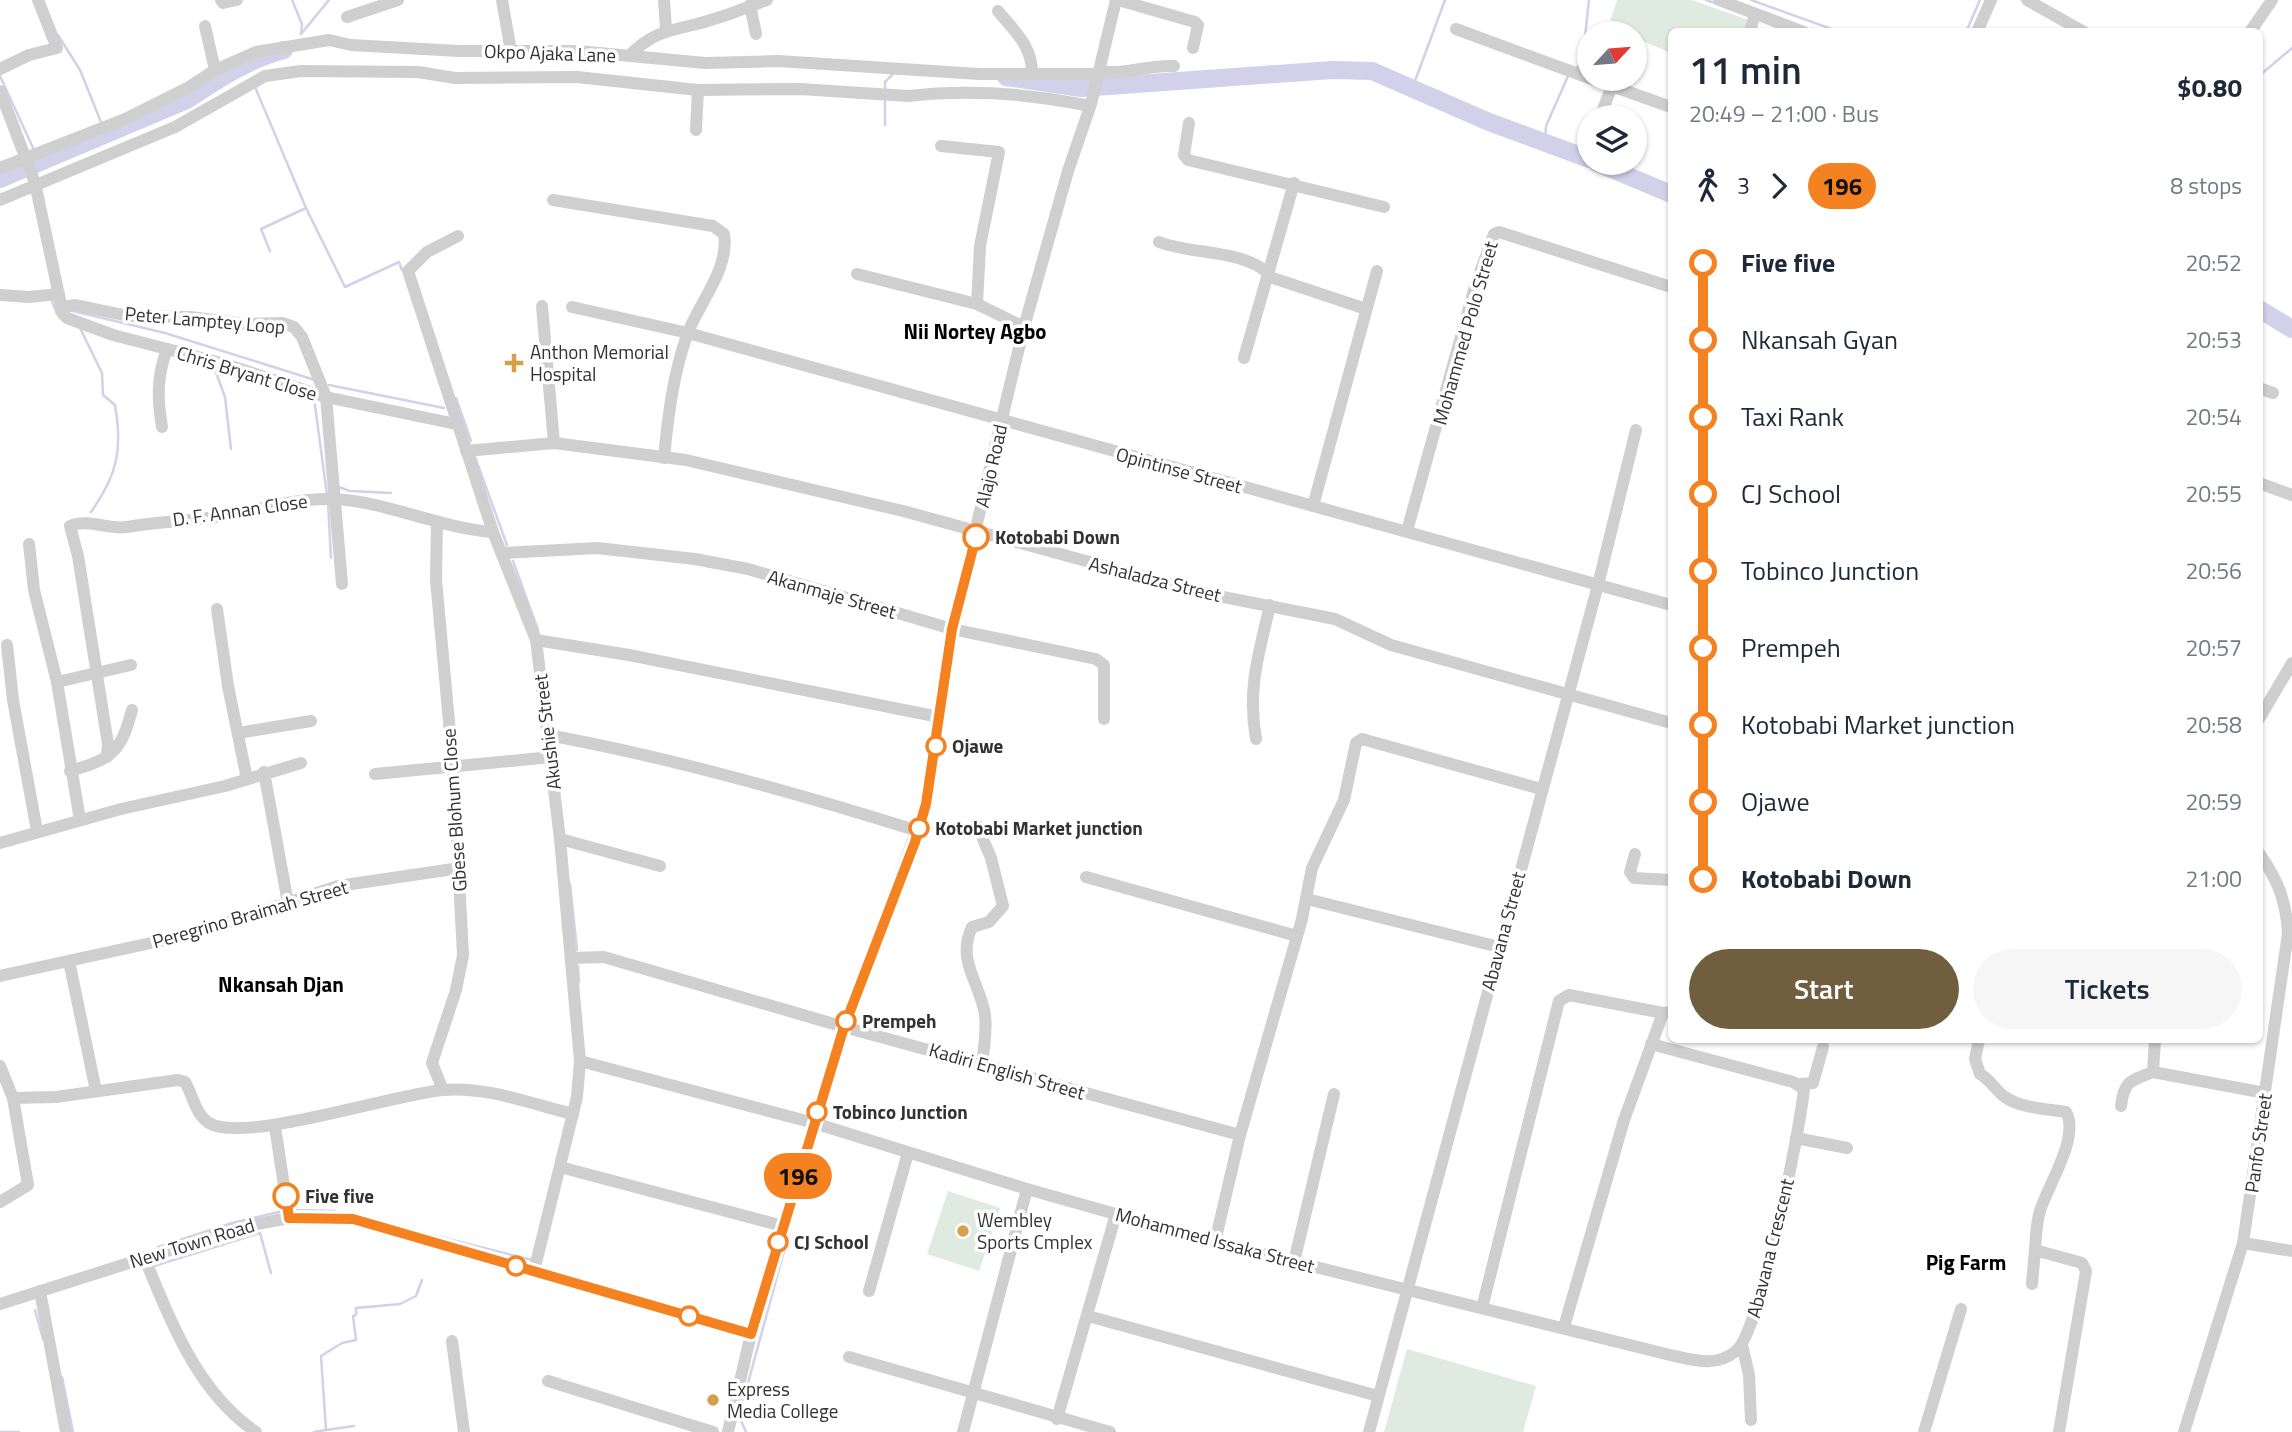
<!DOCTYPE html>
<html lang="en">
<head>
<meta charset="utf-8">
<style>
  :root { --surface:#fff; --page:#f6f6f7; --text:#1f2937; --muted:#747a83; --accent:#705f3f }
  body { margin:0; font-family:"Titillium Web",sans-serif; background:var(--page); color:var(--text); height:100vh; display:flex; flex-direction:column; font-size:26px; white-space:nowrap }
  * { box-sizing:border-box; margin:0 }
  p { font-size:23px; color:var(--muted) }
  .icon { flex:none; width:38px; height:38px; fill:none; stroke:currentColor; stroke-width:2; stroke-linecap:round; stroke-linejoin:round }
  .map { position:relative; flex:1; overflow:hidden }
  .side { position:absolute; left:1668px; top:28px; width:595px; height:1015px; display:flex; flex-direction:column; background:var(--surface); border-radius:10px; box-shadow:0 2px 5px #0004 }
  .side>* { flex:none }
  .badge { padding:0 14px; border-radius:23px; font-size:24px; line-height:46px }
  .needle { width:46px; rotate:64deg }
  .tools { position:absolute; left:1577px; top:21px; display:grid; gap:14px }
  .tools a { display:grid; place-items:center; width:70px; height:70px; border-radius:50%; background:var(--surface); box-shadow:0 2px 5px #0004; font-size:35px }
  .map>.badge { position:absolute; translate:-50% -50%; box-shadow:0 0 0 4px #fff }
  .legs { display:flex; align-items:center; gap:10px; height:77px; padding:0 21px; font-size:23px }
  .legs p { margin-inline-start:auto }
  .overview { display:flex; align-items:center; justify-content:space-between; height:119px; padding:0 21px }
  h1 { font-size:38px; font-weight:600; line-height:52px }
  .primary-button { display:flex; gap:14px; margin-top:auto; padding:14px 21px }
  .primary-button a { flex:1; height:80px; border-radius:42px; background:var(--accent); color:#fff; font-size:28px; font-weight:600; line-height:80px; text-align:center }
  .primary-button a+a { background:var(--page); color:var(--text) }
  ul { padding:0 21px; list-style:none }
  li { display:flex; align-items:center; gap:24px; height:77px; font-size:26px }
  li i { display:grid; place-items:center; width:10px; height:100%; margin:0 9px; background:currentColor }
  li i::after { content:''; width:18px; height:18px; margin:-9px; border:5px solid; border-radius:50%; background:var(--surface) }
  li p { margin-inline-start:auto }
  li:first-child i { background:linear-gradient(#0000 50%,currentColor 0) }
  li:last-child i { background:linear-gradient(currentColor 50%,#0000 0) }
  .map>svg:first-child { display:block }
  .pitch { fill:#dfeae1 }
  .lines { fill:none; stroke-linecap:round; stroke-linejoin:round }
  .stream { stroke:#d3d0ea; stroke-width:2.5 }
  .river { stroke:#d3d0ea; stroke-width:18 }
  .minor { stroke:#cfcfcf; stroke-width:12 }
  .line-1-casing { stroke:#fff; stroke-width:16 }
  .line-1 { stroke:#f58220; stroke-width:10 }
  .poi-dot { fill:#d4a049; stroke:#fff; stroke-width:2.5 }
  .stop-1-dot { fill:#fff; stroke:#f58220; stroke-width:3.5 }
  .labels { text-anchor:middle; stroke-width:7; stroke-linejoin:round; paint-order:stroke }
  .street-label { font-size:19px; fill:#323232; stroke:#fff }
  .poi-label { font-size:19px; fill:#323232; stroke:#fff; text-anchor:start }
  .stop-label { font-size:19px; font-weight:bold; fill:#323232; stroke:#fff; text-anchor:start }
  .neighbourhood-label { font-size:21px; font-weight:bold; fill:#000; stroke:#fff }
</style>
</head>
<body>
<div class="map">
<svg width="2292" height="1432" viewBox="0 0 2292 1432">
  <rect width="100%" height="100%" fill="#fff"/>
  <g class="pitch">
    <path d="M1617 0H1692L1757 23 1754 31 1671 32V53L1635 38 1634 33H1622L1608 28Z"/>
    <path d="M948 1191 1000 1208 979 1271 927 1254Z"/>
    <path d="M1407 1349 1536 1386 1523 1432H1384Z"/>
  </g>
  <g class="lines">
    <g class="stream">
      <path d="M292 0 302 24 301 34"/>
      <path d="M1706 0 1715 3"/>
      <path d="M1751 0 1840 32"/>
      <path d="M1966 32 1980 0"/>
      <path d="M301 34 329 0"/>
      <path d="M58 35 80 70 101 122"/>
      <path d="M1577 67 1582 64 1589 0"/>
      <path d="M0 76 34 150"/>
      <path d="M2259 76 2292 48"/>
      <path d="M255 87 306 208 261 229 270 251"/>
      <path d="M1412 89 1445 0"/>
      <path d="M885 90V82L894 73"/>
      <path d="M885 100V125"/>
      <path d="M1545 144 1546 126 1568 76"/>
      <path d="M306 208 345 287 399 262 402 270"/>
      <path d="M51 298 57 314"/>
      <path d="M73 311 165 333 315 380"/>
      <path d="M80 328 102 373 103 395 115 405C123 450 117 475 91 512"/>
      <path d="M214 367 225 397 231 449"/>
      <path d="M329 385 444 408"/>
      <path d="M314 398 327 495"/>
      <path d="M456 398 471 441"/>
      <path d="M475 457 507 545"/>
      <path d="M339 487 350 491 391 493"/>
      <path d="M328 502 331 558"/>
      <path d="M513 561 538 630"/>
      <path d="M570 884 577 950"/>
      <path d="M578 966 579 982"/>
      <path d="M293 1210 335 1211"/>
      <path d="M342 1212 532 1260"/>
      <path d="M158 1247 232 1223 283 1211"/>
      <path d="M154 1266 260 1233 271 1273"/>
      <path d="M35 1310 43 1339"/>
      <path d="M62 1377 73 1432"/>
      <path d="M326 1430 354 1426"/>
      <path d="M0 1432H19"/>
      <path d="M314 1432 326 1430 321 1356 342 1343 356 1340 353 1316 356 1315V1308L400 1304 416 1296 422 1280"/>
      <path d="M746 1432 739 1416 802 1185"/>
    </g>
    <g class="river">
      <path d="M1006 77 1081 88 1332 70 1372 71 1489 122 1589 159"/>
      <path d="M1597 163 1671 194"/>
      <path d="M0 179 187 100C217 80 249 59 284 50"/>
      <path d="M2259 309 2292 329"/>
    </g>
    <g class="minor">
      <path d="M221 0 223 3 237 0"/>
      <path d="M502 0 511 51"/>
      <path d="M664 0 666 29"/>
      <path d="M1118 0 1195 22 1198 25 1193 48"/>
      <path d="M1719 0 1804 32"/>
      <path d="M2027 0 2084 32"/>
      <path d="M750 5 756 34"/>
      <path d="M998 11C1014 31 1032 45 1032 73"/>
      <path d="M347 17 398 0"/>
      <path d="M205 26 215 70"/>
      <path d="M1456 29 1589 78"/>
      <path d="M1750 32 1755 14"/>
      <path d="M1977 32 1991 0"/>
      <path d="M2250 32 2272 0"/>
      <path d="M629 56C657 27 678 31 714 19 732 14 749 6 767 0"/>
      <path d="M0 69 29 55 57 48 38 0"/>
      <path d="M1099 71C1128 75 1145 65 1174 66"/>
      <path d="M1592 79 1671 107"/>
      <path d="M0 91 35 183 63 314 67 318 113 335 225 364 326 397 456 424"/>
      <path d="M1602 112 1612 86"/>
      <path d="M1189 123 1184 155 1188 160 1384 207"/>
      <path d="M696 130 698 90"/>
      <path d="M941 146 999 152 980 246 977 304"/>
      <path d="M0 168 125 119 189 87 215 70 256 52 329 40 351 45 459 51H578L705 63 778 61 979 74H1098"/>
      <path d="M0 200 175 127 265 76 301 71 418 72 455 78 577 77 698 90 800 89 908 96C967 89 1032 94 1090 106"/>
      <path d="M553 200 713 226 724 234C730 269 698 304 687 335 673 375 668 416 664 458"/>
      <path d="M458 236 427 252 408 271 493 532 536 640 560 839 580 1061 577 1097 534 1271"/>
      <path d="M1159 242C1193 255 1240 249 1268 273"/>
      <path d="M857 274 977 304 1024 327"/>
      <path d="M1267 276 1366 309"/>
      <path d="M0 295 29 297 59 294"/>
      <path d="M542 306 554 443"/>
      <path d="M63 307 76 305 128 316 190 317 245 324 282 323 294 327 302 337 326 397 342 584"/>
      <path d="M572 307 688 333 1671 605"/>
      <path d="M1244 358 1294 183"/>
      <path d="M2259 388 2273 393"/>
      <path d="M162 427C157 398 157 376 167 349"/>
      <path d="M466 451 554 443 686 460 903 511 1203 593 1335 619 1391 645 1671 723"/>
      <path d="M2259 483 2292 495"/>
      <path d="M1313 506 1377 271"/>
      <path d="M437 523 436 580 453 765 463 955 456 990 432 1063 443 1090"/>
      <path d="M1407 531 1475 286 1494 234 1499 232 1671 287"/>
      <path d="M29 544 34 590 57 682 80 820"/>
      <path d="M502 553 597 548 695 559 748 569 952 629 1096 659 1104 665V719"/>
      <path d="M217 609 228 686 247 779"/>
      <path d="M536 640 629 655 939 717"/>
      <path d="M7 645 13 700 37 831"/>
      <path d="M57 682 131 665"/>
      <path d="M2259 719 2292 663"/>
      <path d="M238 733 311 721"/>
      <path d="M548 735C673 758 797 793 918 831"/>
      <path d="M1256 739C1247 688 1259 654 1270 605"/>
      <path d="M107 757 108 744 78 556 70 526C89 518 108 530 127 527 157 522 187 521 217 517 256 511 291 498 332 499 387 501 438 528 493 532"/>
      <path d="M70 771C112 759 121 752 132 710"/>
      <path d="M264 772 288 903"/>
      <path d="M375 774 551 757"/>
      <path d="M977 825 991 858 1003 906 989 922 972 927C956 961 980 982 985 1015 987 1031 984 1048 982 1064"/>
      <path d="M560 839 660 866"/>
      <path d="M0 843 121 809 225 786 301 763"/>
      <path d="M1635 854 1630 872 1634 878 1671 880"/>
      <path d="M1086 877 1297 936"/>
      <path d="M1307 899 1499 947"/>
      <path d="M572 958 604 957 844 1027 1240 1135"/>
      <path d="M69 961 96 1091"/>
      <path d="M0 976 192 934 338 886 460 868"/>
      <path d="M1979 1040 1975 1059 1980 1074C1991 1080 1995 1090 2005 1097 2020 1108 2047 1109 2066 1112 2080 1137 2048 1185 2040 1211 2036 1224 2036 1237 2035 1250"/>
      <path d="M580 1061 814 1123 1027 1189 1215 1242 1670 1355C1693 1360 1716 1368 1736 1351 1761 1330 1800 1129 1804 1089L1793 1082 1651 1044"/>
      <path d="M0 1066 13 1098 56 1097 178 1080 185 1082C193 1095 195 1114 209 1123 244 1144 394 1094 443 1090 487 1086 531 1104 573 1114"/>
      <path d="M2153 1072 2265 1093"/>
      <path d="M2153 1072 2155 1040"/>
      <path d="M1800 1084 1813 1083 1823 1047"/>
      <path d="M2121 1106C2124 1081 2130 1081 2153 1072"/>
      <path d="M275 1127 289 1218"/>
      <path d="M1796 1138 1847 1148"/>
      <path d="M560 1167 783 1226"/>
      <path d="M0 1202 28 1185 13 1098"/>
      <path d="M1215 1242 1240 1135 1302 919 1312 868 1344 800 1356 743 1362 739 1541 789"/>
      <path d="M2243 1243 2292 1251"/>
      <path d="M144 1257C171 1321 196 1391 256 1432"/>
      <path d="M1294 1262 1334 1094"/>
      <path d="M2032 1284 2035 1250 2082 1263 2086 1271 2059 1432"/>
      <path d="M40 1291 66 1432"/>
      <path d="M869 1291 908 1153"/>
      <path d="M0 1304 242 1227 289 1218 341 1217 751 1334"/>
      <path d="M1482 1308 1559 1001 1569 995 1663 1013"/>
      <path d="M1088 1316 1378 1396"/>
      <path d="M1564 1327 1624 1120 1663 1013 1671 1012"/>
      <path d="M452 1341 464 1432"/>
      <path d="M1742 1345 1749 1375 1751 1420"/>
      <path d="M849 1357 1110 1432"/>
      <path d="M548 1381 713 1432"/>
      <path d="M1057 1419 1116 1214"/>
      <path d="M728 1432 751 1334 829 1072 926 804 952 629 997 439 1024 327 1068 171 1091 104 1116 0"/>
      <path d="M963 1432 1027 1189"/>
      <path d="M1369 1432 1598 585 1636 430"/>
      <path d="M1924 1432 1961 1309"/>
      <path d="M2184 1432 2243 1243 2288 933C2286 901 2278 880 2259 853"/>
    </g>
  </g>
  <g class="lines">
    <g class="line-1-casing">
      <path id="line-1" d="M286 1196 289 1218 353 1219 751 1334 844 1027 915 842 926 804 952 629 976 537"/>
    </g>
    <use href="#line-1" class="line-1"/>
  </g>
  <g class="poi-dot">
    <path d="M510.5 352.5h7v7h7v7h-7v7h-7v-7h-7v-7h7z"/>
    <circle cx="963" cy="1231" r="7"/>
    <circle cx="713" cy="1400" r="7"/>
  </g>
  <g class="stop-1-dot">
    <circle cx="976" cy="537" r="12"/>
    <circle cx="936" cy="746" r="9"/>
    <circle cx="919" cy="828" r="9"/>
    <circle cx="846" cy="1021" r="9"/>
    <circle cx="817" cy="1112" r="9"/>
    <circle cx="286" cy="1196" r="12"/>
    <circle cx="778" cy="1242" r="9"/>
    <circle cx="516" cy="1266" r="9"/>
    <circle cx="689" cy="1316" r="9"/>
  </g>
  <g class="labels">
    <g class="street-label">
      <text transform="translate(550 53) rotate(2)" y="7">Okpo Ajaka Lane</text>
      <text transform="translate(205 320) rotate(5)" y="7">Peter Lamptey Loop</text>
      <text transform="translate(1465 333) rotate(-74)" y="7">Mohammed Polo Street</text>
      <text transform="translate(247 373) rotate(17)" y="7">Chris Bryant Close</text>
      <text transform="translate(991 466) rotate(-77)" y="7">Alajo Road</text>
      <text transform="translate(1179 470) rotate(15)" y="7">Opintinse Street</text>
      <text transform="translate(240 510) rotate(-8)" y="7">D. F. Annan Close</text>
      <text transform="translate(1155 579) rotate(14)" y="7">Ashaladza Street</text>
      <text transform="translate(832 594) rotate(16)" y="7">Akanmaje Street</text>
      <text transform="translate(547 732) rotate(-97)" y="7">Akushie Street</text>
      <text transform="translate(454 810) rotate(-94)" y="7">Gbese Blohum Close</text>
      <text transform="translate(250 914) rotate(-16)" y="7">Peregrino Braimah Street</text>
      <text transform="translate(1503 931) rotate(-75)" y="7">Abavana Street</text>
      <text transform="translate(1007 1071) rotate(16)" y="7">Kadiri English Street</text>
      <text transform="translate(2258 1143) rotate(-82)" y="7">Panfo Street</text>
      <text transform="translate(1215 1240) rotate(15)" y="7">Mohammed Issaka Street</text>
      <text transform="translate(192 1243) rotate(-17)" y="7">New Town Road</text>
      <text transform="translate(1770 1248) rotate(-76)" y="7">Abavana Crescent</text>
    </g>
    <g class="poi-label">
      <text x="530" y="359">Anthon Memorial<tspan x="530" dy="22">Hospital</tspan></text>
      <text x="977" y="1227">Wembley<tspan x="977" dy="22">Sports Cmplex</tspan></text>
      <text x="727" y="1396">Express<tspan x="727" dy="22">Media College</tspan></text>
    </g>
    <g class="stop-label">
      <text x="995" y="544">Kotobabi Down</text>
      <text x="952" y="753">Ojawe</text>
      <text x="935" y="835">Kotobabi Market junction</text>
      <text x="862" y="1028">Prempeh</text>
      <text x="833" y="1119">Tobinco Junction</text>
      <text x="305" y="1203">Five five</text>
      <text x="794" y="1249">CJ School</text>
    </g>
    <g class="neighbourhood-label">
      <text x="975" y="339">Nii Nortey Agbo</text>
      <text x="281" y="992">Nkansah Djan</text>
      <text x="1966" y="1270">Pig Farm</text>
    </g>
  </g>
</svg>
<div class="tools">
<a><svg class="needle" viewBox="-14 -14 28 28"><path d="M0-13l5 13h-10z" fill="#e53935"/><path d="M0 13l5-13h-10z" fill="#747a83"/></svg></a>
<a><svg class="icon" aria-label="layers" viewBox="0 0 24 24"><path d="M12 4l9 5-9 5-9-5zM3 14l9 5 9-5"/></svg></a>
</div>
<b class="badge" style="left:798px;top:1176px;background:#f58220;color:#111">196</b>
<section class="side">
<div class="overview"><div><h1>11 min</h1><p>20:49 – 21:00 · Bus</p></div><b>$0.80</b></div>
<div class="legs"><svg class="icon" aria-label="walk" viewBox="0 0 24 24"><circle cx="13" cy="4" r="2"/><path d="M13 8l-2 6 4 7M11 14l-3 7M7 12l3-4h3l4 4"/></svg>3<svg class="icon" aria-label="forward" viewBox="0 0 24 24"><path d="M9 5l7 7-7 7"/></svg><b class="badge" style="background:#f58220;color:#111">196</b><p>8 stops</p></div>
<ul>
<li><i style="color:#f58220"></i><b>Five five</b><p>20:52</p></li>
<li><i style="color:#f58220"></i><span>Nkansah Gyan</span><p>20:53</p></li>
<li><i style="color:#f58220"></i><span>Taxi Rank</span><p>20:54</p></li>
<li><i style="color:#f58220"></i><span>CJ School</span><p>20:55</p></li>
<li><i style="color:#f58220"></i><span>Tobinco Junction</span><p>20:56</p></li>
<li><i style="color:#f58220"></i><span>Prempeh</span><p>20:57</p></li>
<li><i style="color:#f58220"></i><span>Kotobabi Market junction</span><p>20:58</p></li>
<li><i style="color:#f58220"></i><span>Ojawe</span><p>20:59</p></li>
<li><i style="color:#f58220"></i><b>Kotobabi Down</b><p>21:00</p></li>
</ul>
<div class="primary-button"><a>Start</a><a>Tickets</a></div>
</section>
</div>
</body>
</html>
